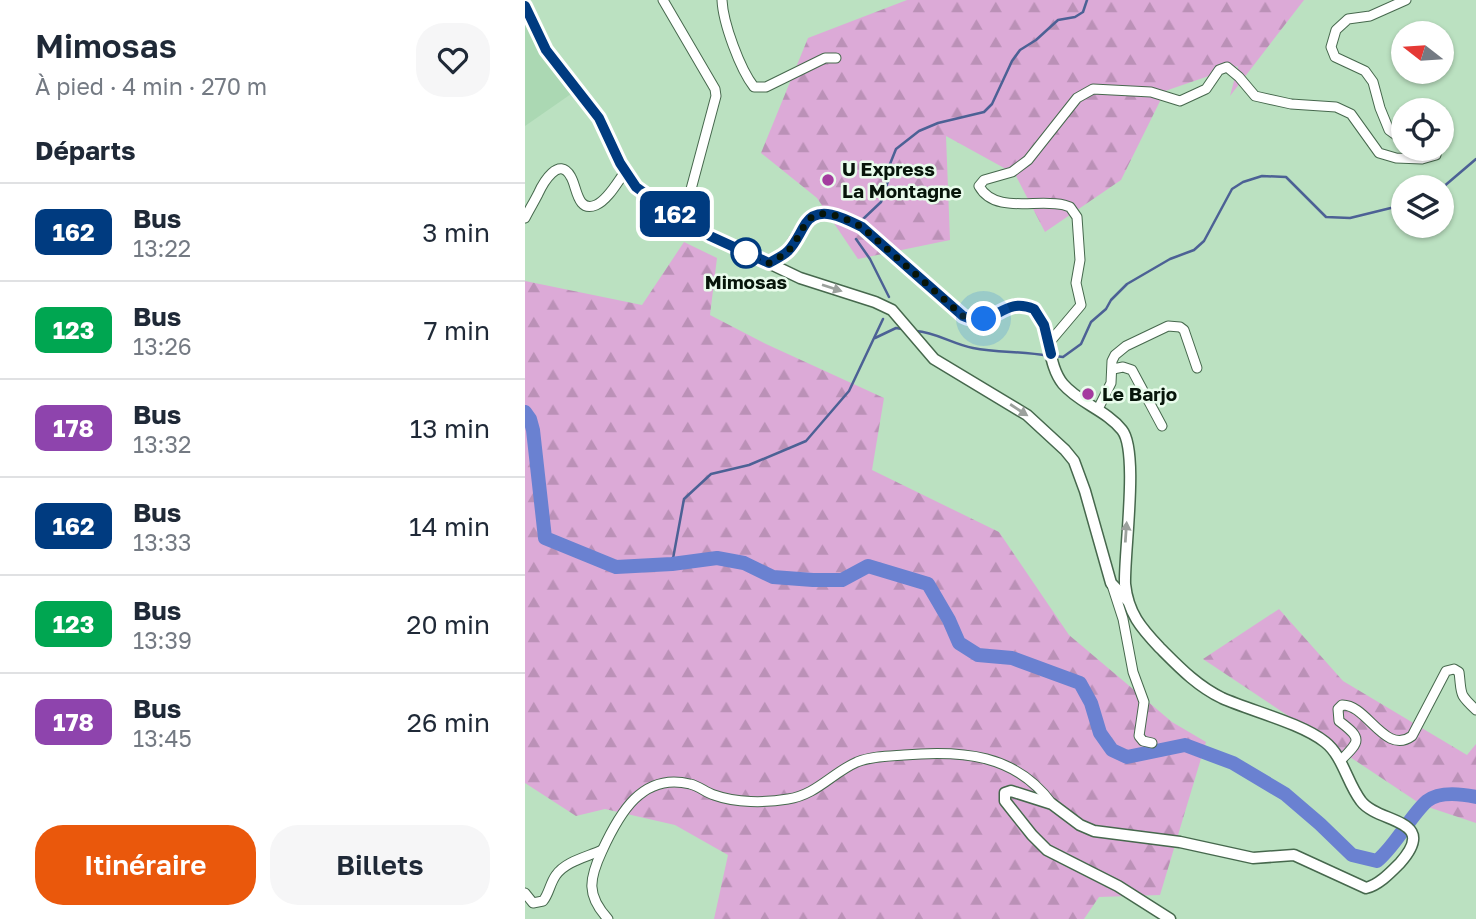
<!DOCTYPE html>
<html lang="fr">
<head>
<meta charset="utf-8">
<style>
  :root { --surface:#fff; --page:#f6f6f7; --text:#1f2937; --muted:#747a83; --line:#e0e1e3; --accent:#ea580c }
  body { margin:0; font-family:"Golos Text",sans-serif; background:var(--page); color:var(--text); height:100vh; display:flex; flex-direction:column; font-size:26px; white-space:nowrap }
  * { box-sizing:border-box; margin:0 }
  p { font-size:23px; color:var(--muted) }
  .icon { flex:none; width:38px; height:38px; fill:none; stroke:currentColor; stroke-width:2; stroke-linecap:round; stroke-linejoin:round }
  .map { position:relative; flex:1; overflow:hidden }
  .drawer { display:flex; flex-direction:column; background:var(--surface); width:525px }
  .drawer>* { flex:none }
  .badge { padding:0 14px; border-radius:10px; font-size:24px; line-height:46px }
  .needle { width:46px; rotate:287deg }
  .fabs { position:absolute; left:866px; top:21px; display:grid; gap:14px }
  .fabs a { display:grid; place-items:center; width:63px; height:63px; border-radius:50%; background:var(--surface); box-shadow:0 2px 5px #0004; font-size:35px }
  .you { position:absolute; width:35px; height:35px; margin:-18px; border:5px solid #fff; border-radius:50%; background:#1a73e8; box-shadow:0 0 0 10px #1a73e833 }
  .map>.badge { position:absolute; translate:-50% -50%; box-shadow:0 0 0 4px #fff }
  h2 { padding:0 35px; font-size:26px; line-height:63px }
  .round { display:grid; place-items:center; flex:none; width:74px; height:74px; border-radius:28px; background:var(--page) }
  .head { display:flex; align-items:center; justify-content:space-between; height:119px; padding:0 35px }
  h1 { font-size:33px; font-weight:600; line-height:52px }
  .action { display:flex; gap:14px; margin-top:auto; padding:14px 35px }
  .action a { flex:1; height:80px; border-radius:28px; background:var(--accent); color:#fff; font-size:28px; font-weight:600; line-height:80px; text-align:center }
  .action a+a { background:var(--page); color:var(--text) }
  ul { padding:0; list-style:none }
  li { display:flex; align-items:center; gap:21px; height:98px; padding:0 35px; border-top:2px solid var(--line) }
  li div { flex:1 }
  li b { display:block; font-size:26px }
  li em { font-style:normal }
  li .badge { min-width:77px; font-weight:700; text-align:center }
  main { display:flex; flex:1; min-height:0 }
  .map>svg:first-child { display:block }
  .built { fill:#abd8b3 }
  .forest { fill:url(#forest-firs) }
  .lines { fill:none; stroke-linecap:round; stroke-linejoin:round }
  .stream { stroke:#4c6195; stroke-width:2.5 }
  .river { stroke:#6a81d1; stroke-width:14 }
  .minor-casing { stroke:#46684d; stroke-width:11 }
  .tertiary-casing { stroke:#46684d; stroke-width:13 }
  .minor { stroke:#fff; stroke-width:9 }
  .tertiary { stroke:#fff; stroke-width:10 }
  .oneway { fill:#9ca19d }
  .line-casing { stroke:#fff; stroke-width:16 }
  .line { stroke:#003b80; stroke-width:10 }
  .walk { stroke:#07150a; stroke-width:7; stroke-dasharray:0 12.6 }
  .poi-dot { fill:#a43c9f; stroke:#e9fcec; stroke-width:2.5 }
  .stop-dot { fill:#fff; stroke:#003b80; stroke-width:3.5 }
  .labels { text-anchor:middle; stroke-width:5; stroke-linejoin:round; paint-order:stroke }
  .poi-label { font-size:19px; font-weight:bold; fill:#07150a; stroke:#e9fcec; text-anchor:start }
  .stop-label { font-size:19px; font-weight:bold; fill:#07150a; stroke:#e9fcec }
</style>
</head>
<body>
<main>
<section class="drawer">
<div class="head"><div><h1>Mimosas</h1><p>À pied · 4 min · 270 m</p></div><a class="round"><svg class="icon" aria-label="heart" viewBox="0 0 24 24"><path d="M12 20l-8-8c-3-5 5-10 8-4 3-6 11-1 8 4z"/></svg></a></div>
<h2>Départs</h2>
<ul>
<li><span class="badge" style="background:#003b80;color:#fff">162</span><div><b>Bus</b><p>13:22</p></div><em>3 min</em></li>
<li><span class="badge" style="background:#00a651;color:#fff">123</span><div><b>Bus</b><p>13:26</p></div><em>7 min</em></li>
<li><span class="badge" style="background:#8e44ad;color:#fff">178</span><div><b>Bus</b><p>13:32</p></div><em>13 min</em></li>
<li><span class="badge" style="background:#003b80;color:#fff">162</span><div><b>Bus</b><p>13:33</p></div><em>14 min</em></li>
<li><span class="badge" style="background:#00a651;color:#fff">123</span><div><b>Bus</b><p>13:39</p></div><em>20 min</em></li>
<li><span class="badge" style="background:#8e44ad;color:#fff">178</span><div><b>Bus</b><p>13:45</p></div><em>26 min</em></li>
</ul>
<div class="action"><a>Itinéraire</a><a>Billets</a></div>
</section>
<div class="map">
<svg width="951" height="919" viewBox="0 0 951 919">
  <defs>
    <pattern id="forest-firs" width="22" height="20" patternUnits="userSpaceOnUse" patternTransform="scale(1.75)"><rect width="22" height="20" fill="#dcaad7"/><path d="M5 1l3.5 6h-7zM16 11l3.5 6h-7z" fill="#bb91b7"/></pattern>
  </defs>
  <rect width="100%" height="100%" fill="#bbe1c1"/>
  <path class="built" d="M0 19 11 47 46 94 0 126Z"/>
  <g class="forest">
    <path d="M382 0H779L705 96 713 66 640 91 596 180 520 232 490 174 421 136 425 240 333 259 292 198 236 153 283 38Z"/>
    <path d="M159 242 192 258 185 315 241 344 359 398 347 470 474 532 544 635 647 722 681 742 635 895 574 897 559 919H189L203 855 150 825 80 809 51 816 0 783V281L117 305Z"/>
    <path d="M754 609 818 681 942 755 951 744V823L897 805 678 659Z"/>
  </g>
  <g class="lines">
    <g class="stream">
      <path d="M917 188 951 159"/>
      <path d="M336 221 356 202 363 181 361 174 371 149 394 131 413 123 459 112 467 104 487 61 495 50 511 40 533 20 550 17 558 12 562 0"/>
      <path d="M331 239 345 259 364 297"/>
      <path d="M391 331C410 332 428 344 448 348 473 353 498 351 523 356"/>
      <path d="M350 338 371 328 377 329"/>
      <path d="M530 356 538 357 556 344 566 322 581 309 586 300 602 284 645 259 669 250 679 241 707 189 718 182 737 176 761 177 801 217 825 218 878 205"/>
      <path d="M147 564 159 499 186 474 224 465 281 441 324 391 358 319"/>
    </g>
    <path class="river" d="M0 412 5 419 8 430 20 538 91 567 147 564 192 558 219 563 248 577 288 580H317L343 566 403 584 424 620 434 643 453 655 487 658 555 683 566 703 575 733 587 750 602 757 660 745 708 763 760 794 795 824 827 855 852 861C872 844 885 816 902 801 915 791 937 794 951 797"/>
    <g class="minor-casing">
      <g id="minor">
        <path d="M138 0 190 89 191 96 158 219"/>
        <path d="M197 0C198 23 215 69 229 87H241L300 58H311"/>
        <path d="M878 140 864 130 855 108 848 82 840 71 810 57 806 47 811 30 823 19 845 16 881 0"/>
        <path d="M0 218C4 210 9 202 13 194 18 183 34 155 46 177 52 187 52 213 71 205 83 200 93 181 100 172"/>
        <path d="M523 344 556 305 551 283 555 260 552 217 545 207 539 205C513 198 470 215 454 186L459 180 487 172 503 160 552 98 568 89 626 92 655 101 681 89 694 70 702 67 714 77 730 96 766 104 811 107 826 114 854 153 871 158 897 159 911 155 912 149"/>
        <path d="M588 369 598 367 607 370 637 426"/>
        <path d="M573 409 586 383 587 361 590 355 601 346 643 326 655 327 659 330 672 368"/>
        <path d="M587 585 598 619 608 672 619 702 614 736 618 741 627 743"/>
        <path d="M815 761C835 741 838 739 814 721L813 709 817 705C842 704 860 756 887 736L921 671 929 669 934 672C937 695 933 693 951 710"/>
        <path d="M0 893 8 903 18 901C24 894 25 883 31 875 41 861 62 857 77 850"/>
        <path d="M83 919C61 895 64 879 77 851 94 814 117 772 165 784 174 786 180 792 189 795 211 803 240 803 263 799 291 795 307 773 332 762 347 756 364 756 379 755 437 750 491 754 527 804"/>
      </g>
    </g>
    <g class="tertiary-casing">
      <g id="tertiary">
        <path d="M0 6 21 50 74 118 95 163 111 187 140 208 185 235 275 278 350 302 367 310 409 359 502 415 540 450 549 461 560 491 586 583 602 600"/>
        <path d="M244 263 262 252 282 220 295 213 324 220 337 227 438 316C458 325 472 313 490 305L509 309C527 330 521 363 538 384 554 403 581 410 597 430 614 451 599 552 600 584 603 613 616 628 635 648 654 667 672 686 697 698 726 711 776 723 800 742 818 756 822 783 836 801 853 824 915 818 875 863 866 872 854 885 841 888L769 855 728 858 655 842 569 831 555 825 527 804 486 791 480 793V801L507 835 522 850 593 886 645 919"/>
      </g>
    </g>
    <use href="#minor" class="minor"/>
    <use href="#tertiary" class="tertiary"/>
  </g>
  <defs><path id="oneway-solid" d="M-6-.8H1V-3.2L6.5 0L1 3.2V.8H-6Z" transform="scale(1.75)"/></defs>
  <g class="oneway">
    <use href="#oneway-solid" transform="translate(307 288) rotate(18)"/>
    <use href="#oneway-solid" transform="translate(494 410) rotate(33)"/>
    <use href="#oneway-solid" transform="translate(601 532) rotate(-86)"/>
  </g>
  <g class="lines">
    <g class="line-casing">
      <path id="line" d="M0 6 21 50 74 118 95 163 111 187 140 208 185 236 244 263C249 260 258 256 263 251 271 243 275 232 281 223 294 204 321 219 337 227L438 316C470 331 476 295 509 309L519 325 526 354"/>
    </g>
    <use href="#line" class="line"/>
    <path class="walk" d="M221 253 244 263C249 260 258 256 263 251 271 243 275 232 281 223 294 204 321 219 337 227L438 316 451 320 459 319"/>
  </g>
  <g class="poi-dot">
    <circle cx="303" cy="180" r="7"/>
    <circle cx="563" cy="394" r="7"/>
  </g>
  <circle class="stop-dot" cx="221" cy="253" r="14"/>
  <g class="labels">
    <g class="poi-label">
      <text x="317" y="176">U Express<tspan x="317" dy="22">La Montagne</tspan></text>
      <text x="577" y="401">Le Barjo</text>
    </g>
    <g class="stop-label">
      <text x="221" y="289">Mimosas</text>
    </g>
  </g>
</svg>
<div class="fabs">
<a><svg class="needle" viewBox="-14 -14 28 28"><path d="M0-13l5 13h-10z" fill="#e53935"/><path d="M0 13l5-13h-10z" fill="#747a83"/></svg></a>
<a><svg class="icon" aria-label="locate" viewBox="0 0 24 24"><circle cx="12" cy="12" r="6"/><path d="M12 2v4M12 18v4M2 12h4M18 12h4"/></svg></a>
<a><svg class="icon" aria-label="layers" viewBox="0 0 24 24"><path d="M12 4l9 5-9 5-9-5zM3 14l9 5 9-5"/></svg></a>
</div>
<div class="you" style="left:459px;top:319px"></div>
<b class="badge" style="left:150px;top:214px;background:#003b80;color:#fff">162</b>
</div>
</main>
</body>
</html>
